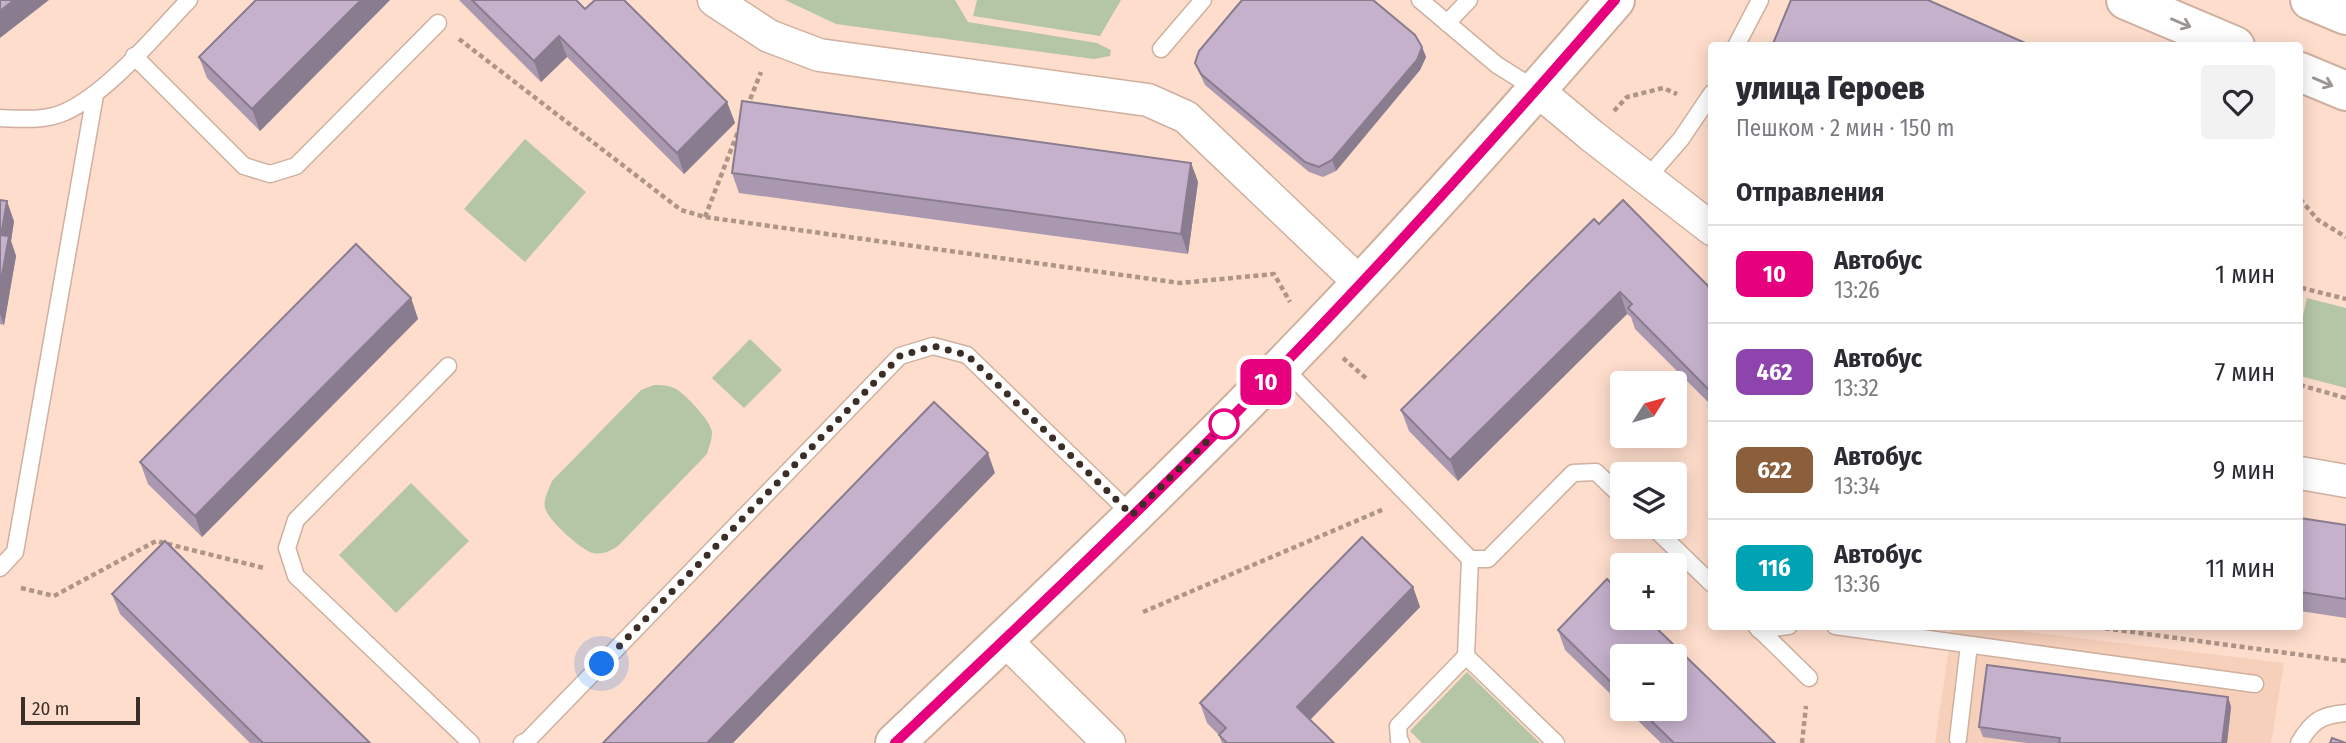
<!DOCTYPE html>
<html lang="ru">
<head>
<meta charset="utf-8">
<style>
  :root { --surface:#fff; --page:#f2f2f3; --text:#2b2b33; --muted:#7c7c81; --line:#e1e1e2 }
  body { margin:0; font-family:"Fira Sans Condensed",sans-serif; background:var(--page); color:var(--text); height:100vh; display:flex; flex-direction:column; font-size:26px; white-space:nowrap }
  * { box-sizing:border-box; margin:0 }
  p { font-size:23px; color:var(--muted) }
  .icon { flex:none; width:38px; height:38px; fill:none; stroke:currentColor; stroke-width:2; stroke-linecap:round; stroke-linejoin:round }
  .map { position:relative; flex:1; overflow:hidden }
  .details { position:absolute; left:1708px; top:42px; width:595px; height:588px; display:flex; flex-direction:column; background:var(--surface); border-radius:7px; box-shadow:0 4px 18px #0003 }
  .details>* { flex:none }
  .badge { padding:0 14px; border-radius:10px; font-size:24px; line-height:46px }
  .needle { width:46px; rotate:53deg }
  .buttons { position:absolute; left:1610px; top:371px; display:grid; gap:14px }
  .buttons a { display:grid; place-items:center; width:77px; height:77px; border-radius:7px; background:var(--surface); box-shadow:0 4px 18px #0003; font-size:35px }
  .scale { position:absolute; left:21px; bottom:18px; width:119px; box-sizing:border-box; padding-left:7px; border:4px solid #3a2e27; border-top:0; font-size:19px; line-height:24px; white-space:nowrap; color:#3a2e27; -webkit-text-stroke:5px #feddcc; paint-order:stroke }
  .you { position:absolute; width:35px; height:35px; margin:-18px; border:5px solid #fff; border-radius:50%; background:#1a73e8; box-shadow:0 0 0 10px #1a73e833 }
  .map>.badge { position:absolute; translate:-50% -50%; box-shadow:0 0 0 4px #fff }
  h2 { padding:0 28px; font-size:26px; line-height:63px }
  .round { display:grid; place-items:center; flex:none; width:74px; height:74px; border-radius:7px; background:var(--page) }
  .summary { display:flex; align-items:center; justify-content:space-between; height:119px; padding:0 28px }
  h1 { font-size:33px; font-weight:800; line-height:52px }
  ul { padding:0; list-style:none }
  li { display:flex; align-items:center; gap:21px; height:98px; padding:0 28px; border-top:2px solid var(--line) }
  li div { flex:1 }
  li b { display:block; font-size:26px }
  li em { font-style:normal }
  li .badge { min-width:77px; font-weight:700; text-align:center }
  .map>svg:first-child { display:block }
  .built { fill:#f7d0bb }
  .green { fill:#b5c6a7 }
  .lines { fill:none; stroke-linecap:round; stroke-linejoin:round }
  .service-casing { stroke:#cfb09f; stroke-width:19 }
  .minor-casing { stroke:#cfb09f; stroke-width:35 }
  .tertiary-casing { stroke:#cfb09f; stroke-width:42 }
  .secondary-casing { stroke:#cfb09f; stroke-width:42 }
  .path { stroke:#ae9588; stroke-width:4.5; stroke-dasharray:5 3.5; stroke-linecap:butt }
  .service { stroke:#fff; stroke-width:16 }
  .minor { stroke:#fff; stroke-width:32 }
  .tertiary { stroke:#fff; stroke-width:38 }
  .secondary { stroke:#fff; stroke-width:38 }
  .wall { fill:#a998af }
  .shaded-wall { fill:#8a7c8f }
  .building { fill:#c5b1cc; stroke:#8a7c8f; stroke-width:2 }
  .oneway { stroke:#9c9693 }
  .line-casing { stroke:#fff; stroke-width:16 }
  .line { stroke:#e6007e; stroke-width:10 }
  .walk { stroke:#3a2e27; stroke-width:7; stroke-dasharray:0 12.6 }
  .stop-dot { fill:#fff; stroke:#e6007e; stroke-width:3.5 }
</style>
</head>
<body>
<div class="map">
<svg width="2346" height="743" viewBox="0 0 2346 743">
  <rect width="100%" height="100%" fill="#feddcc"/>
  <path class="built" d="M1952 627H1990L2284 663 2271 743H1935Z"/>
  <g class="green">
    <path d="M785 0H955L968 22 1097 43 1111 50 1110 56 1094 59 836 24Z"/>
    <path d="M977 0H1121L1100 36 973 16Z"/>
    <path d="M525 139 586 192 525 262 464 209Z"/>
    <path d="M2307 298 2346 308V388L2300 376V328Z"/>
    <path d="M750 339 782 370 744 408 712 378Z"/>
    <path d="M654 385C661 385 669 385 676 389 686 395 711 421 712 432 712 440 709 447 707 454L618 546C610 551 603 555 593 553 581 550 548 520 545 508 543 499 549 489 552 481L641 390Z"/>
    <path d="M411 483 469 541 396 613 339 555Z"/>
    <path d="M1467 672 1540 743H1422L1410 731Z"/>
  </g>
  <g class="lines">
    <g class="service-casing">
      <g id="service">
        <path d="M1420 0 1497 65 1537 90"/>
        <path d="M1447 23 1469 0"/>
        <path d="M1736 46 1760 0"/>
        <path d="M1161 49 1203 0"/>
        <path d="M134 56 244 166 270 174 296 166 438 23"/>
        <path d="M0 118C20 119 46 121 65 112 108 93 155 35 189 0"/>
        <path d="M1647 178 1681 139 1712 93"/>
        <path d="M448 366 296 520 287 548 296 576 471 743"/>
        <path d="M1282 366 1470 559H1488L1573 473 1596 472 1622 497"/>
        <path d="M1653 527 1712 584"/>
        <path d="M0 568 15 552 95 95"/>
        <path d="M1756 626 1809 678"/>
        <path d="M1835 626 2255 684"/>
        <path d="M1759 630 1789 626"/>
        <path d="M1466 656 1556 743"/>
        <path d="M1958 739 1969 645"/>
        <path d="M522 743 527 741 900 356 933 346 967 355 1132 515"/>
        <path d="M1401 743 1399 740 1398 726 1466 656 1470 559"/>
        <path d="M2299 743C2312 721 2321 715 2346 713"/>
      </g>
    </g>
    <g class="minor-casing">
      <g id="minor">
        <path d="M714 0 769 36 819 55 1148 100 1186 117 1360 283"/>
        <path d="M1537 90 1592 136 1712 229"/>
        <path d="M2300 473 2346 481"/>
        <path d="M1005 640 1109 743"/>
      </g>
    </g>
    <g class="tertiary-casing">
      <path id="tertiary" d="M895 743C1037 609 1179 474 1314 333 1417 225 1517 113 1615 0"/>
    </g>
    <g class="secondary-casing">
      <g id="secondary">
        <path d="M2126 0 2235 46"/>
        <path d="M2310 0 2346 15"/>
        <path d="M2300 72 2346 91"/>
      </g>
    </g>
    <g class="path">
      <path d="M459 39 681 210 705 217 1180 283 1274 274 1290 302"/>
      <path d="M747 107 761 72"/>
      <path d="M1614 111 1627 97 1663 88 1677 94"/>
      <path d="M2300 199 2318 220 2346 237"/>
      <path d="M705 217 739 129"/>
      <path d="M2300 297 2302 288 2346 299"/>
      <path d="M1343 358 1368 380"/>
      <path d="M2300 385 2346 398"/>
      <path d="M21 588 54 596 156 541 264 568"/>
      <path d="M1143 612 1384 509"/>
      <path d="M2088 626 2346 661"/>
      <path d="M1802 743 1806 706"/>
    </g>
    <use href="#service" class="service"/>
    <use href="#minor" class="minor"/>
    <use href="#tertiary" class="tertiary"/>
    <use href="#secondary" class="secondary"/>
  </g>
  <g class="wall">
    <path d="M256 0H390L260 131 207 78 199 57Z"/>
    <path d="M459 0H576L585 9 727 102 735 123 684 174 567 57 541 82Z"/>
    <path d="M1422 47 1426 57 1420 70 1336 171 1323 177 1309 172 1205 85 1195 63Z"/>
    <path d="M1191 163 1198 182 1188 254 739 193 732 173Z"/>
    <path d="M0 200 14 221 11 241 16 256 4 325 0 324Z"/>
    <path d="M1599 224 1712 290V406L1635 329 1631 317 1627 314 1458 481 1409 431 1401 410Z"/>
    <path d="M411 298 418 319 202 537 148 484 140 462Z"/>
    <path d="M2300 518 2346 525V618L2300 611Z"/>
    <path d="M1607 579 1622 594V618H1646L1775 743H1661L1626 709H1675V656H1622V705L1565 650 1558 630Z"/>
    <path d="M1413 587 1420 607 1310 720 1334 743H1222L1219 735 1207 723 1200 703Z"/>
    <path d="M112 594 370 743H250L120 614Z"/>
    <path d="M2228 697 2231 707 2227 743H2027L1983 737 1979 727Z"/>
  </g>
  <g class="shaded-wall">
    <path d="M14 0H49L0 38V11Z"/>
    <path d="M361 0H390L260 131 252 109Z"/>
    <path d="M559 36 567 57 541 82 534 61Z"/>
    <path d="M1422 47 1426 57 1420 70 1336 171 1332 160Z"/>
    <path d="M727 102 735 123 684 174 677 153Z"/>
    <path d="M1191 163 1198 182 1188 254 1181 234Z"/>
    <path d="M7 201 14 221 11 241 16 256 4 325 0 314V286L1 235Z"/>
    <path d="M1620 292 1627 314 1458 481 1450 460Z"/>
    <path d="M411 298 418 319 202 537 195 516Z"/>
    <path d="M988 453 995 473 733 743H707Z"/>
    <path d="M1413 587 1420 607 1304 726 1297 707Z"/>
    <path d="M2228 697 2231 707 2227 743H2222Z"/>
  </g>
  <g class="building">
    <path d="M0 0H14L0 11Z"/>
    <path d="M256 0H361L252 109 199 57Z"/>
    <path d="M472 0H576L585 9 595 0H624L727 102 677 153 559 36 534 61Z"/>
    <path d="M1242 0H1373L1415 35 1422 47 1417 60 1332 160 1319 167 1305 162 1201 74 1195 63 1199 51Z"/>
    <path d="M1791 0H1928L2032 46H1772Z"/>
    <path d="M742 101 1191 163 1181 234 732 173Z"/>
    <path d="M0 200 7 201 1 235 9 236 0 286Z"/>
    <path d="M1623 200 1712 290V393L1628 308 1632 304 1620 292 1450 460 1401 410 1594 219 1599 224Z"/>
    <path d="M356 244 411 298 195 516 140 462Z"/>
    <path d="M934 402 988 453 707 743H603Z"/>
    <path d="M2300 518 2346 525V599L2300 592Z"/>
    <path d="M1362 537 1413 587 1297 707 1334 743H1227L1219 735 1226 728 1200 703Z"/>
    <path d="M165 541 370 743H263L112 594Z"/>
    <path d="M1607 579 1622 594V618H1646L1775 743H1674L1639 709H1675V656H1622V693L1558 630Z"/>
    <path d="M1987 665 2228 697 2222 743H2059L2060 738 1979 727Z"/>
    <path d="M2332 738 2346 743H2330Z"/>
  </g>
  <defs><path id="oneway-shaft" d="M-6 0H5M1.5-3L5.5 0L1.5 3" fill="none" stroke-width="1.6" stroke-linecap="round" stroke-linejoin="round" transform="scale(1.75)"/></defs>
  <g class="oneway">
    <use href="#oneway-shaft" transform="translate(2181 23) rotate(23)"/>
    <use href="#oneway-shaft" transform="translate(2323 82) rotate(23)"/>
  </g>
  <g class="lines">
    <g class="line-casing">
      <path id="line" d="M895 743C1037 609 1179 474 1314 333 1417 225 1517 113 1615 0"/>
    </g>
    <use href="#line" class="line"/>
    <path class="walk" d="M602 664 900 356 933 346 967 355 1132 515 1230 419 1224 424"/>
  </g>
  <circle class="stop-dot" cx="1224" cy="424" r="14"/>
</svg>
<div class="buttons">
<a><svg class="needle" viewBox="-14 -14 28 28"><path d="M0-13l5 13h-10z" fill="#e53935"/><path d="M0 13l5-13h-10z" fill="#7c7c81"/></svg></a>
<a><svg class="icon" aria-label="layers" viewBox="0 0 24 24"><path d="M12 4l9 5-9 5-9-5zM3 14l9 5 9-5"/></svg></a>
<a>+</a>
<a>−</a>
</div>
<div class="scale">20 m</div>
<div class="you" style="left:602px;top:664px"></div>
<b class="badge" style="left:1266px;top:382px;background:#e6007e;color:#fff">10</b>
<section class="details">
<div class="summary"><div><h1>улица Героев</h1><p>Пешком · 2 мин · 150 m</p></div><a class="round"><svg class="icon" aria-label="heart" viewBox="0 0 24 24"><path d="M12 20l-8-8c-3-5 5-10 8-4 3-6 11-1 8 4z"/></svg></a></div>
<h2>Отправления</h2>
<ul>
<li><span class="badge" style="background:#e6007e;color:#fff">10</span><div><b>Автобус</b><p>13:26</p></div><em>1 мин</em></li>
<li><span class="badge" style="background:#8e44ad;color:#fff">462</span><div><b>Автобус</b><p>13:32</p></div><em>7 мин</em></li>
<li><span class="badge" style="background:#8b5e3c;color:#fff">622</span><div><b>Автобус</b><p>13:34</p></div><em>9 мин</em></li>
<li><span class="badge" style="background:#00a3b4;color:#fff">11б</span><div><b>Автобус</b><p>13:36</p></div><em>11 мин</em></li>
</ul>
</section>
</div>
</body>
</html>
